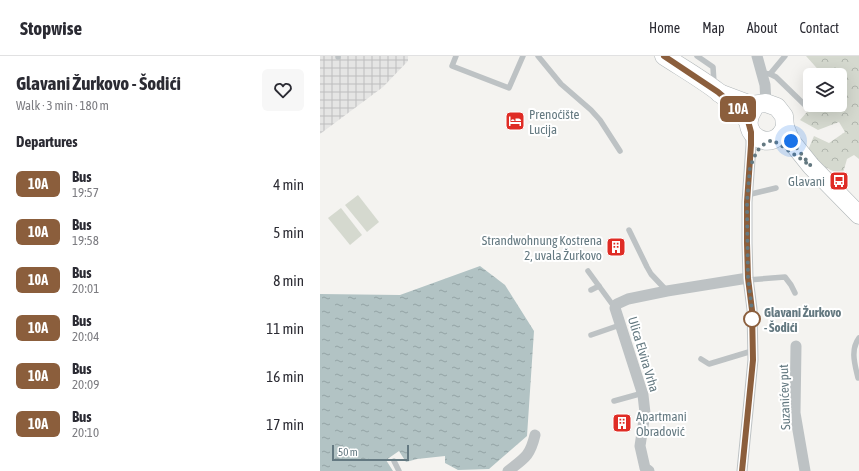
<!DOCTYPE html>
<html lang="en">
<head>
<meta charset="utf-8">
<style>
  :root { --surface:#fff; --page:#f7f7f7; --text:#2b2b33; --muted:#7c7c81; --line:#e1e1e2 }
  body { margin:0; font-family:"Asap Condensed",sans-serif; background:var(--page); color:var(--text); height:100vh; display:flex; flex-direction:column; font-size:15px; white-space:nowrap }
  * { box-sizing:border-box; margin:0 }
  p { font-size:13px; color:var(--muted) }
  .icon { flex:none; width:22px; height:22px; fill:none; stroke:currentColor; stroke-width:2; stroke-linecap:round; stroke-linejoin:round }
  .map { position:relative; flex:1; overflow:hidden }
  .panel { display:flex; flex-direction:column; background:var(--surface); width:320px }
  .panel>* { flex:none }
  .badge { padding:0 8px; border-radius:6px; font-size:14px; line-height:26px }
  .tools { position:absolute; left:483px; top:12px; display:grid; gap:8px }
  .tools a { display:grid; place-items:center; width:44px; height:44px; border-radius:6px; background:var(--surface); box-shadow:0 4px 16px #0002; font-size:20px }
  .scale { position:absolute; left:12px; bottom:10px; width:77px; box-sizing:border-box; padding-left:4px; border:2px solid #647981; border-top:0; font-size:11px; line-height:14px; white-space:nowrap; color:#647981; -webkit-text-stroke:3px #fff; paint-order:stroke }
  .you { position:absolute; width:20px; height:20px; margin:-10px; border:3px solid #fff; border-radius:50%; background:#1a73e8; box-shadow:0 0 0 6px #1a73e833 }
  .map>.badge { position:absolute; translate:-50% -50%; box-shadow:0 0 0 2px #fff }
  h2 { padding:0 16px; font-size:15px; line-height:36px }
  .round { display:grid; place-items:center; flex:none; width:42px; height:42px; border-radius:6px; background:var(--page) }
  .headline { display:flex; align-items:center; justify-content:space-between; height:68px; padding:0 16px }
  h1 { font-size:19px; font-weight:700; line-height:30px }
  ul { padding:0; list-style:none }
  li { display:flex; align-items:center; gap:12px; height:48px; padding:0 16px }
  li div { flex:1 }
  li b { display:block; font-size:15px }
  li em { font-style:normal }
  li .badge { min-width:44px; font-weight:700; text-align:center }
  header { display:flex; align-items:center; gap:24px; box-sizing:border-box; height:56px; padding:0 20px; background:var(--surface); border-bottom:1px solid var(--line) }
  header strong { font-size:19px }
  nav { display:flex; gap:22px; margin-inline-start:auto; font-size:14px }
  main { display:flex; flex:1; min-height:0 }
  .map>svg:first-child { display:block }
  .industrial { fill:url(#industrial-grid) }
  .grass { fill:#d5d9cf }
  .forest { fill:url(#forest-crowns) }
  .water { fill:url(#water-ripples) }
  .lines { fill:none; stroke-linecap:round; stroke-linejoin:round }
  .primary-casing { stroke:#b0b6b8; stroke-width:19 }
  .lane { stroke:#bdc2c4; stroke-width:5.5 }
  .street { stroke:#bdc2c4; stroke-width:11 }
  .primary { stroke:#fff; stroke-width:18 }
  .line-casing { stroke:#fff; stroke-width:9 }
  .line { stroke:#8b5e3c; stroke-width:6 }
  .walk { stroke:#647981; stroke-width:4; stroke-dasharray:0 7.2 }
  .stop-dot { fill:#fff; stroke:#8b5e3c; stroke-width:2 }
  .labels { text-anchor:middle; stroke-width:4; stroke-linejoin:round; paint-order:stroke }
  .poi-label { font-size:13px; fill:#647981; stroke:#fff; text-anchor:start }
  .stop-label { font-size:13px; font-weight:bold; fill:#647981; stroke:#fff; text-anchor:start }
  .street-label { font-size:13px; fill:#647981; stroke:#fff }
</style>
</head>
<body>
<header>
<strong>Stopwise</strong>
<nav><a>Home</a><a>Map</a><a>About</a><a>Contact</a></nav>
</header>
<main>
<section class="panel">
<div class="headline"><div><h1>Glavani Žurkovo - Šodići</h1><p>Walk · 3 min · 180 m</p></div><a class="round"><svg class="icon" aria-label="heart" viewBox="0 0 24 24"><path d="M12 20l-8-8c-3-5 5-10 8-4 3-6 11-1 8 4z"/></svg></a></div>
<h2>Departures</h2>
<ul>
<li><span class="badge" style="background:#8b5e3c;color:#fff">10A</span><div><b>Bus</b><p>19:57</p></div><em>4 min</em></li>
<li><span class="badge" style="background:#8b5e3c;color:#fff">10A</span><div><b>Bus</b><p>19:58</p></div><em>5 min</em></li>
<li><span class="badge" style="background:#8b5e3c;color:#fff">10A</span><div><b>Bus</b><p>20:01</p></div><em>8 min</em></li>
<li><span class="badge" style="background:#8b5e3c;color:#fff">10A</span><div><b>Bus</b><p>20:04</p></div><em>11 min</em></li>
<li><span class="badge" style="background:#8b5e3c;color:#fff">10A</span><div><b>Bus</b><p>20:09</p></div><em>16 min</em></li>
<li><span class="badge" style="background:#8b5e3c;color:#fff">10A</span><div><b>Bus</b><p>20:10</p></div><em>17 min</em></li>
</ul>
</section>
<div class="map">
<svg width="539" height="415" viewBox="0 0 539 415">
  <defs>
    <pattern id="industrial-grid" width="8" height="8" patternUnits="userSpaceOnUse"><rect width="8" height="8" fill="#e5e5e4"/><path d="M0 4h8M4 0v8" fill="none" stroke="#bdbebe"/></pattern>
    <pattern id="forest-crowns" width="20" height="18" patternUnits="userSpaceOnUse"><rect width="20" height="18" fill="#d5d9cf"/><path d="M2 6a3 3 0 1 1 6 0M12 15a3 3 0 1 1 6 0" fill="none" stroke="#b0b5ad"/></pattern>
    <pattern id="water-ripples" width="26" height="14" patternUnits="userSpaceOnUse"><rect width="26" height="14" fill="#b2c3c4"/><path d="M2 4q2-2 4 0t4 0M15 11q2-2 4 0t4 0" fill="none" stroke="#94a3a5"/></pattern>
  </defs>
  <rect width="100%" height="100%" fill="#f4f3f0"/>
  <path class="industrial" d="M0 0H88V5L63 31 0 78Z"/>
  <g class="grass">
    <path d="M38 139 59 166 47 176 25 149Z"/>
    <path d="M21 152 42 179 30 189 8 162Z"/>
  </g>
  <path class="forest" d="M486 0H539V103L534 99 527 103 523 117C508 117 497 104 488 94L494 80 509 87 525 76 519 66 498 74 480 64 493 49H520V19H503Z"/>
  <path class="water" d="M160 210 185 229 214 275 207 380 169 413 138 414 125 407V400L97 403 86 406 79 395 66 404 73 415H0V238L80 239Z"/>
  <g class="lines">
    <g class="primary-casing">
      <g id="primary">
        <path d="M344 0C373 19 407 37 428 65"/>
        <path d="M399 37 431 49 446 47 457 51 464 60 465 71 471 85 491 110 539 159"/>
        <path d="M433 54C416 79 454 99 465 71"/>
      </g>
    </g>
    <g class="lane">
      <path d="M18 0V1"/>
      <path d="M136 0 132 10 189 32 203 0"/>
      <path d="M218 0 241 28 271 54 280 64 300 95"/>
      <path d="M377 0 393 11 394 27"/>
      <path d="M442 17 450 18 456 21 488 52"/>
      <path d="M450 18 465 0"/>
      <path d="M427 139 456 132"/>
      <path d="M309 174 327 211 331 218 347 235"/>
      <path d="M268 215 295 252"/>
      <path d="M428 224 465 221 471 229 475 237"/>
      <path d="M271 234 279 230"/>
      <path d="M271 279 300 269"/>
      <path d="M381 303 389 308 432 295"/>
      <path d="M538 322C535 309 530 294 539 282"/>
      <path d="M294 345 323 337"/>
      <path d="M74 405 79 415"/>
    </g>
    <g class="street">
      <path d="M437 0 445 29 446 47"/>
      <path d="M476 290 475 357 485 415"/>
      <path d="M188 415C205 402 210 400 215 379"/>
      <path d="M329 415 325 412 320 390 325 357 323 339 295 252 297 248 308 243 347 235 428 222"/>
      <path d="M422 415 433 304 432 253 428 222 427 187V146L431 89V76"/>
    </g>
    <use href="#primary" class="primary"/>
  </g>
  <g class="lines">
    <g class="line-casing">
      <path id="line" d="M344 0 398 36 421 56 428 65 431 76V89L427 146V187L428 222 432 254 433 304 422 415"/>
    </g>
    <use href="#line" class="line"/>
    <path class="walk" d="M432 263V267V254L428 222 427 146 430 111 437 95 443 89 452 84 462 90 491 110 471 85"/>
  </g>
  <defs>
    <g id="hotel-square" transform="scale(1)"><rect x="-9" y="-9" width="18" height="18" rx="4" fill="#df2c25" stroke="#fff"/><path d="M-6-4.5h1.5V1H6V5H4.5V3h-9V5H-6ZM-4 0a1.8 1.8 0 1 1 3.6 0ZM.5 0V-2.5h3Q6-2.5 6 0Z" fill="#fff"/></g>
    <g id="bus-square" transform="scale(1)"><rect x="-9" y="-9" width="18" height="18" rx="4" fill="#df2c25" stroke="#fff"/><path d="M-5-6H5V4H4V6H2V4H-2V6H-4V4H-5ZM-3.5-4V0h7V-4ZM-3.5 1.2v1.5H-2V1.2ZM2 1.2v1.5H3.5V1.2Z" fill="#fff"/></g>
    <g id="building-square" transform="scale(1)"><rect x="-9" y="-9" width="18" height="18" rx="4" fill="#df2c25" stroke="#fff"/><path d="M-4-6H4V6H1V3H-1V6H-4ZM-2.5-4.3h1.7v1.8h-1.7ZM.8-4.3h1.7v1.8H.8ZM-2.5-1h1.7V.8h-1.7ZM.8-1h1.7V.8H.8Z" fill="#fff"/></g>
  </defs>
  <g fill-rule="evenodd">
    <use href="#hotel-square" x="195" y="65"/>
    <use href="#bus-square" x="519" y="125"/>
    <use href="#building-square" x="296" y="191"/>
    <use href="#building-square" x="302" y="367"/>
  </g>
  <circle class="stop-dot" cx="432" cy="263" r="8"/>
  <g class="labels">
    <g class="poi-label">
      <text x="209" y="63">Prenoćište<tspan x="209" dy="15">Lucija</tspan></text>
      <text x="505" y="130" text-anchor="end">Glavani</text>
      <text x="282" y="189" text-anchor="end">Strandwohnung Kostrena<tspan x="282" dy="15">2, uvala Žurkovo</tspan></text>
      <text x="316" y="365">Apartmani<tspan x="316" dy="15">Obradović</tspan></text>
    </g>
    <g class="stop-label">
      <text x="444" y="261">Glavani Žurkovo<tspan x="444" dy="15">- Šodići</tspan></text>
    </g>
    <g class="street-label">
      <text transform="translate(324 298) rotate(73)" y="5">Ulica Elvira Vrha</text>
      <text transform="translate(464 341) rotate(-92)" y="5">Suzanićev put</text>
    </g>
  </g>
</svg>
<div class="tools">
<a><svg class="icon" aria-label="layers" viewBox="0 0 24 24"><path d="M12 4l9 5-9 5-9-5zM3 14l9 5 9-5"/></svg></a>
</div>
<div class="scale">50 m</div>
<div class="you" style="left:471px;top:85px"></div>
<b class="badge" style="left:418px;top:53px;background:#8b5e3c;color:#fff">10A</b>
</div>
</main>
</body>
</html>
